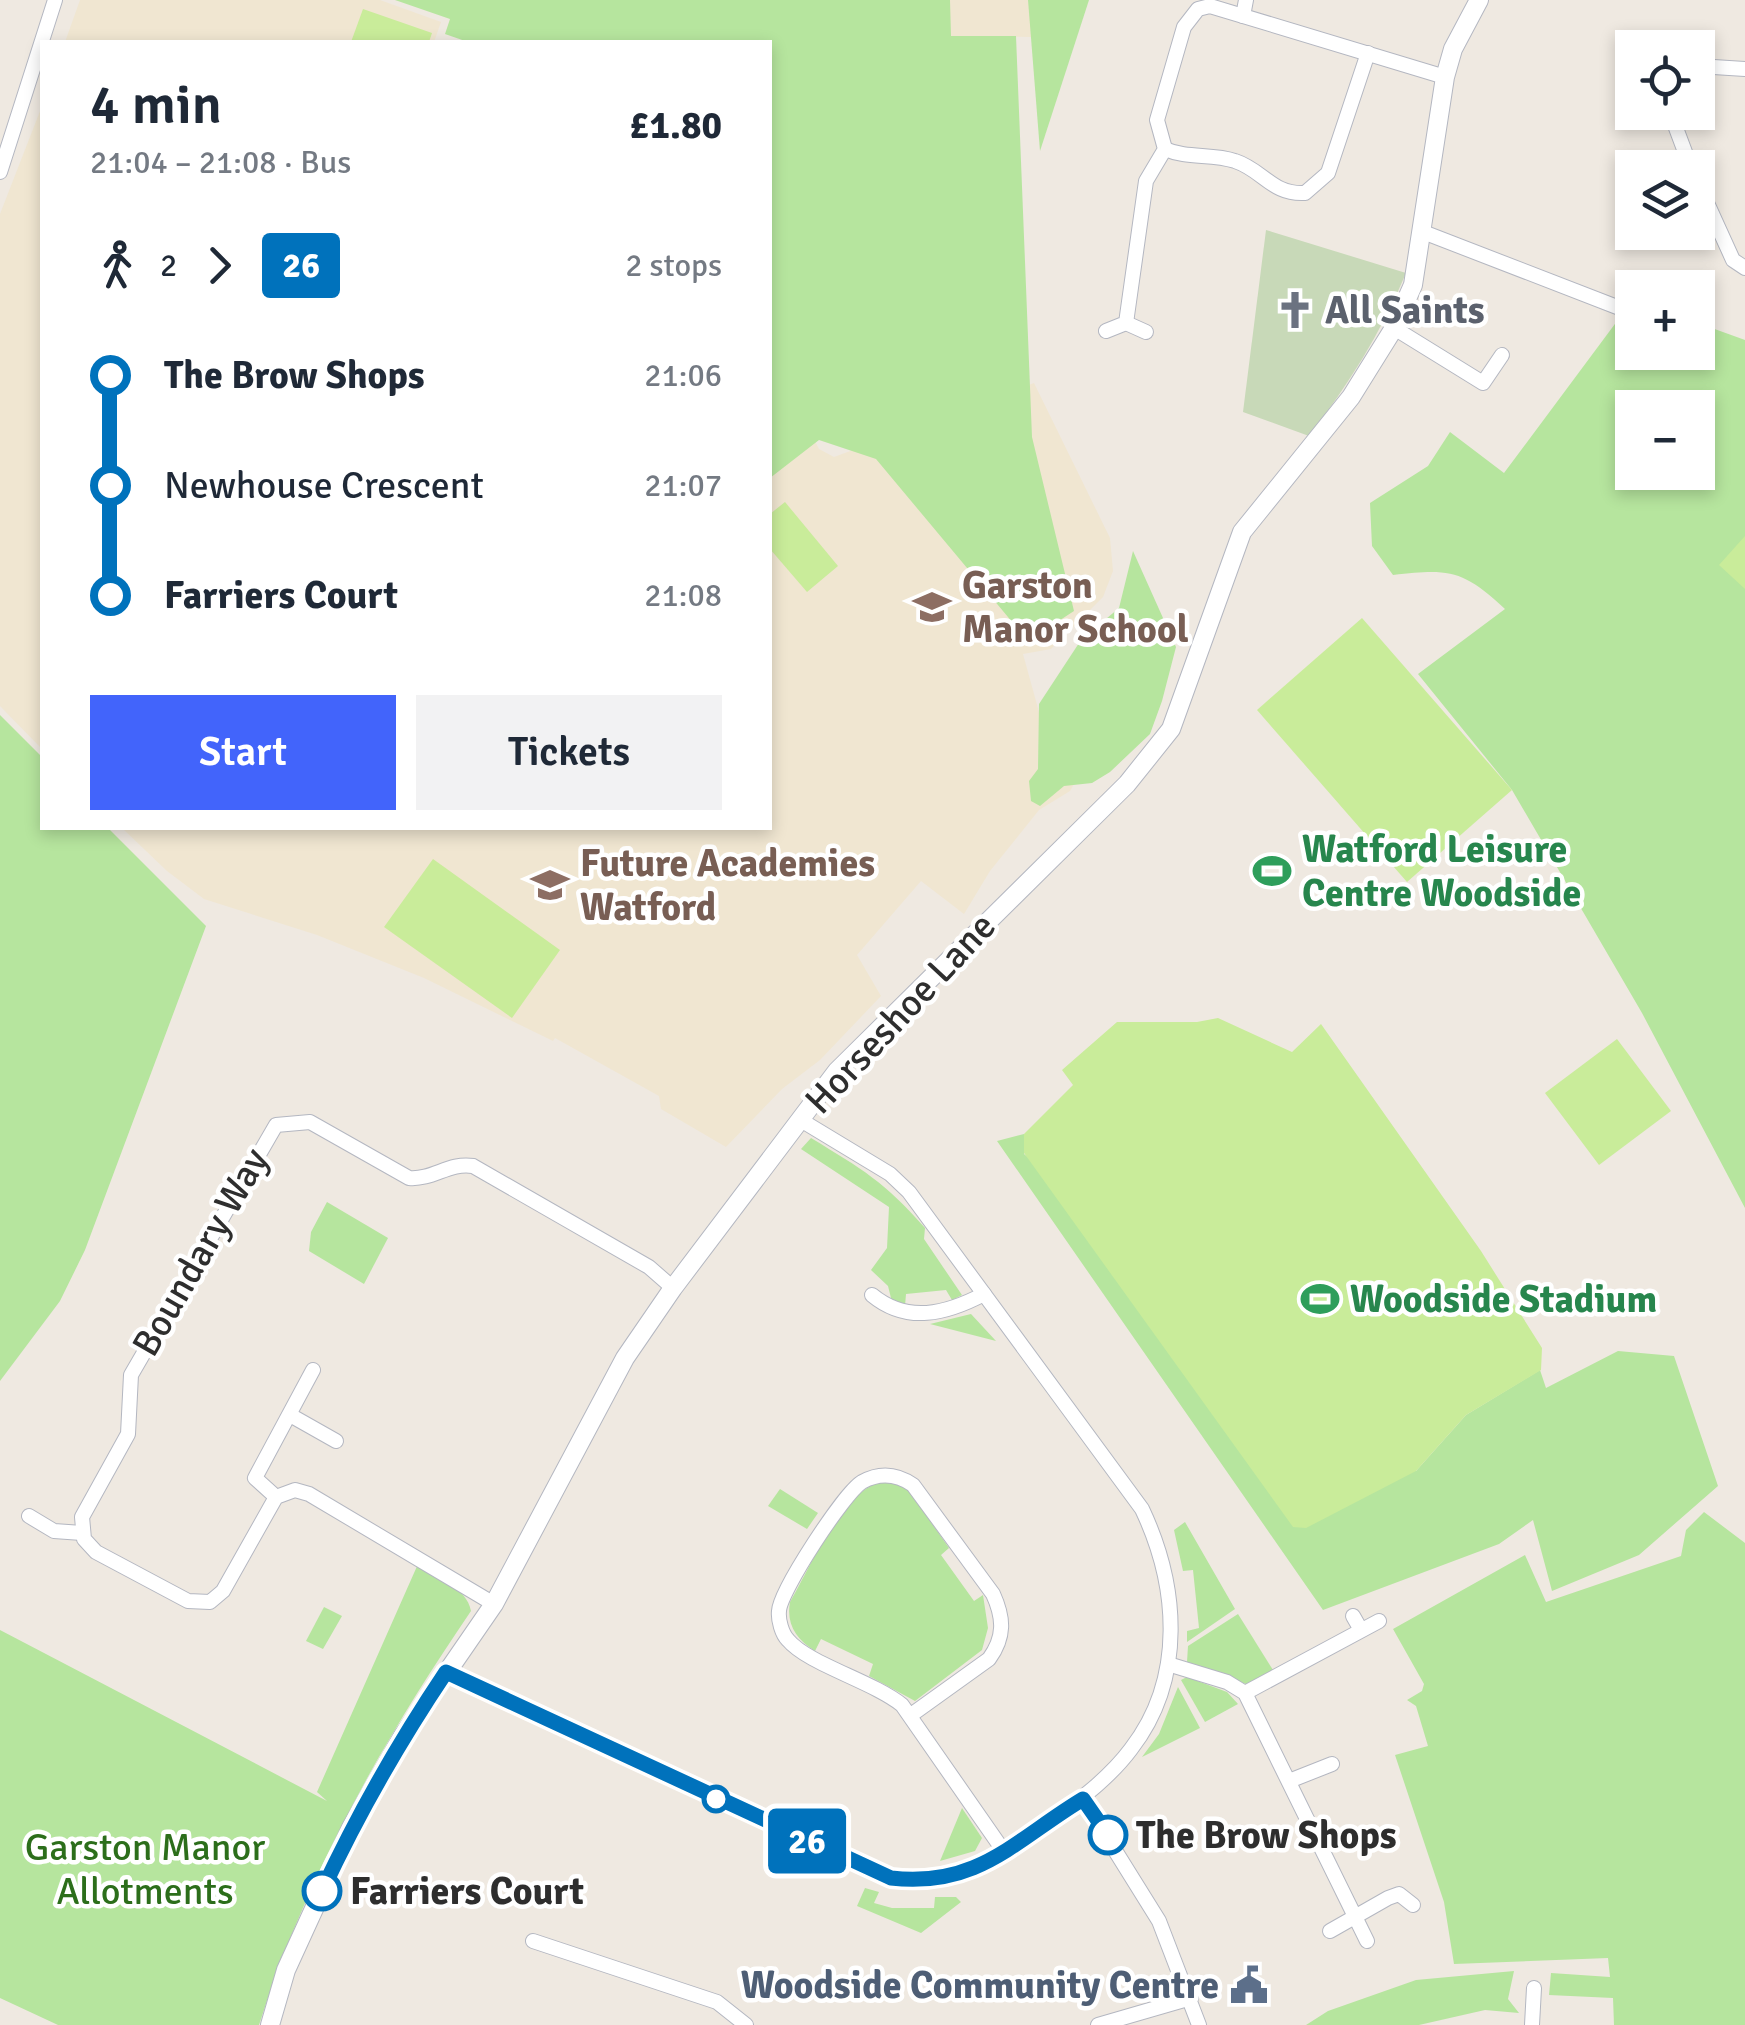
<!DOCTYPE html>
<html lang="en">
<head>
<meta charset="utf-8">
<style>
  :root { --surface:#fff; --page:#f2f2f3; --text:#1f2937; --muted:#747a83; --accent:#4264fb }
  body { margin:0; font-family:Signika,sans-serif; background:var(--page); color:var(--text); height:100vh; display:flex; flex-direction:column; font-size:38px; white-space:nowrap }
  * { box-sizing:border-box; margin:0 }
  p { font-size:32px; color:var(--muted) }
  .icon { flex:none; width:55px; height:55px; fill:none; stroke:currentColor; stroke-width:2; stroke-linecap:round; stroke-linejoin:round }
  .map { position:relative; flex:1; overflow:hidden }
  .side { position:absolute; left:40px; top:40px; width:732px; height:790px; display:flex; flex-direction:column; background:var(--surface); border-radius:0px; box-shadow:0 5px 15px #0003 }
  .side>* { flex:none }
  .badge { padding:0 20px; border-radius:8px; font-size:35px; line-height:65px }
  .controls { position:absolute; left:1615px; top:30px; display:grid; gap:20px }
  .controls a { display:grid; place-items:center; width:100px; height:100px; border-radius:0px; background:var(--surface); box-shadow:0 5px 15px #0003; font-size:50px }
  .map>.badge { position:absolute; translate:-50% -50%; box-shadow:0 0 0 5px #fff }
  .legs { display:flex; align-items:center; gap:15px; height:110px; padding:0 50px; font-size:32px }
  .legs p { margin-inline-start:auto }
  .summary { display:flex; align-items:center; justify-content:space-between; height:170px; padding:0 50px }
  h1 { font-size:55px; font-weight:600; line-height:75px }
  .cta { display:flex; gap:20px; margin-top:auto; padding:20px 50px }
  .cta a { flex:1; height:115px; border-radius:0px; background:var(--accent); color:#fff; font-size:40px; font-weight:600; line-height:115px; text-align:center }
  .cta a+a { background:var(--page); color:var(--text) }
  ul { padding:0 50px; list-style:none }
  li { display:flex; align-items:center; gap:35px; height:110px; font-size:38px }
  li i { display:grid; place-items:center; width:15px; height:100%; margin:0 12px; background:currentColor }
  li i::after { content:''; width:25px; height:25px; margin:-12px; border:8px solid; border-radius:50%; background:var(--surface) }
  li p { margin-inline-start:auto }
  li:first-child i { background:linear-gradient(#0000 50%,currentColor 0) }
  li:last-child i { background:linear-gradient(currentColor 50%,#0000 0) }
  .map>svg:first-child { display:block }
  .education { fill:#f0e6d1 }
  .green { fill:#b6e59e; fill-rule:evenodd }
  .cemetery { fill:#c8d9b8 }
  .pitch { fill:#c9ec9a }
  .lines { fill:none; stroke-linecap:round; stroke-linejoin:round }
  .street-casing { stroke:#b4b7c1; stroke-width:16 }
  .secondary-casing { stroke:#b4b7c1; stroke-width:20 }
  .street { stroke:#fff; stroke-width:14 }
  .secondary { stroke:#fff; stroke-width:18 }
  .line-1-casing { stroke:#fff; stroke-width:22 }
  .line-1 { stroke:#0072bc; stroke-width:15 }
  .stop-1-dot { fill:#fff; stroke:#0072bc; stroke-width:5 }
  .labels { text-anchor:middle; stroke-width:9; stroke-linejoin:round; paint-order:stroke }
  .worship-label { font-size:38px; font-weight:bold; fill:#5b616d; stroke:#fff; text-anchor:start }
  .education-label { font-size:38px; font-weight:bold; fill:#785e54; stroke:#fff; text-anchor:start }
  .leisure-label { font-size:38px; font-weight:bold; fill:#27864d; stroke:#fff; text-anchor:start }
  .street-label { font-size:38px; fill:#2e2e2e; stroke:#fff }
  .stop-label { font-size:38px; font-weight:bold; fill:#2e2e2e; stroke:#fff; text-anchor:start }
  .park-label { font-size:38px; fill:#2c6e1b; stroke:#fff }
  .service-label { font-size:38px; font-weight:bold; fill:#4e5e75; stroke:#fff; text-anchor:end }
</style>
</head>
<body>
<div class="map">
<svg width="1745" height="2025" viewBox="0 0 1745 2025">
  <rect width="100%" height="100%" fill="#efe9e1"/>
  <g class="education">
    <path d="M80 0H380L441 22 434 42H65Z"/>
    <path d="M950 0H1067L1031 37 950 36Z"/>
    <path d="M42 106V749L0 706V214Z"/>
    <path d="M770 353 819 449 834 457 1034 383 1110 538 1113 571 1103 597 1051 649 1023 654 1039 712 1075 782 1070 791 1039 810 990 871 964 914 921 881 857 955 881 996 820 1060 782 1089 726 1147 661 1109 659 1096 555 1038 553 1041 424 978 317 935 204 899 167 871 122 828H770Z"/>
  </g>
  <g class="green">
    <path d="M395 0H950L951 36H1016L1032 437 1074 611 1028 641 876 459 819 440 770 478V42H468L445 34 450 19Z"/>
    <path d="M1028 0H1089L1040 151Z"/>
    <path d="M1632 301V352H1698V323L1745 340V1208L1642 1013 1512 790 1418 674 1505 609C1462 569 1449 569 1393 575L1372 546 1370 503 1428 466 1450 432 1504 473ZM1632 408H1698V472H1632Z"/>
    <path d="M1133 551 1176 647 1162 701 1150 734 1110 772 1092 783 1064 786 1040 806 1031 801 1029 781 1038 769 1039 704 1081 640 1119 608Z"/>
    <path d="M0 715 42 757V828H108L206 926 85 1250 60 1301 0 1381Z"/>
    <path d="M1024 1134V1154L1416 1471 1466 1415 1540 1370 1546 1388 1618 1351 1674 1356 1718 1486 1639 1555 1552 1591 1533 1520 1499 1544 1323 1610 997 1141Z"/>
    <path d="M811 1138C862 1169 885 1182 925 1228L924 1239 962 1295 952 1300 946 1290 906 1294 905 1306 892 1302 888 1286 871 1270 887 1248 889 1207 801 1149Z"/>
    <path d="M327 1202 388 1238 364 1284 309 1251 311 1232Z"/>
    <path d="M971 1314 996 1341 930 1324Z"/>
    <path d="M889 1480 906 1486 949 1548 941 1555 974 1601 983 1595 988 1628 982 1650 915 1701 869 1676 873 1664 821 1639 815 1651C796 1639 786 1624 790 1602 811 1566 845 1483 889 1480Z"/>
    <path d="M780 1489 818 1513 807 1529 768 1506Z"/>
    <path d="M1704 1512 1745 1543V2025H1614L1613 1998 1549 1995 1551 1973 1610 1977 1608 1958 1454 1964 1444 1902 1395 1755 1428 1746 1416 1706 1407 1700 1422 1691 1424 1684 1393 1629 1525 1555 1546 1602 1681 1556 1686 1530Z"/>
    <path d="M1185 1522 1235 1609 1187 1642V1631L1199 1628 1193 1570 1183 1571 1174 1530Z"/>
    <path d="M418 1564C437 1576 467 1588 471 1611 383 1740 306 1876 259 2025H58L0 1998V1630L327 1801 317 1792Z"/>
    <path d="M324 1607 342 1616 323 1649 306 1641Z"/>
    <path d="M1238 1614 1273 1670 1246 1684 1187 1662 1188 1646Z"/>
    <path d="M1187 1677 1227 1692 1238 1704 1205 1722 1181 1680Z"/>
    <path d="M1178 1687 1200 1728 1142 1757 1159 1734Z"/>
    <path d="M962 1808 982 1838 975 1851 940 1861Z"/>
    <path d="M865 1888 879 1892 874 1903 892 1908H934L935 1897H956L961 1902 921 1933 857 1906Z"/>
    <path d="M1514 1971 1508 1999 1519 2013 1485 2010 1419 2025H1306L1328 2011 1416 1980Z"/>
  </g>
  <path class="cemetery" d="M1266 230 1406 273C1381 333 1348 385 1309 436L1243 412Z"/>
  <g class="pitch">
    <path d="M363 9 432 33 429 42H351Z"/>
    <path d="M785 502 838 566 807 592 770 549V514Z"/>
    <path d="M1745 536V589L1719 565Z"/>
    <path d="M1362 618 1512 790 1407 882 1257 710Z"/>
    <path d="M433 859 560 950 512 1018 384 927Z"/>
    <path d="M1218 1018 1292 1052 1321 1024 1481 1251 1542 1348 1541 1370 1466 1415 1416 1471 1306 1528 1293 1527 1024 1153V1134L1073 1085 1062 1070 1117 1022H1197Z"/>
    <path d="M1617 1039 1671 1111 1599 1165 1545 1093Z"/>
  </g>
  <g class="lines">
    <g class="street-casing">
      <g id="street">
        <path d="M1243 16 1246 0"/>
        <path d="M1698 66 1745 69"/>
        <path d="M1670 112 1691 168"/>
        <path d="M1165 149C1187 159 1212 153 1235 161 1263 170 1272 195 1305 193L1328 173 1368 53"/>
        <path d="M0 172 55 0"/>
        <path d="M1698 183 1733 260 1745 268"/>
        <path d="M1423 232 1617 307"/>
        <path d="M1126 323 1146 332"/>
        <path d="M1394 328 1483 383 1502 355"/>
        <path d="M1106 331 1126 323 1146 181 1165 149 1157 120 1184 27 1198 9 1210 6 1445 77"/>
        <path d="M872 1295C907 1324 946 1314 984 1294"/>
        <path d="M290 1415 336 1441"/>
        <path d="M276 1497 255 1478 313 1370"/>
        <path d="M29 1516 54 1531 82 1533"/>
        <path d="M494 1604 309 1494 295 1490 276 1497 223 1591 210 1602 188 1601 96 1552 84 1539 82 1517 128 1434 131 1375 276 1125 310 1122 409 1178C433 1180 449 1162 473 1166L649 1267 673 1288"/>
        <path d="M1353 1616 1361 1630"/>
        <path d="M1168 1664 1227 1682 1245 1693 1367 1941"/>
        <path d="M446 1672 891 1878C952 1885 997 1861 1046 1825 1076 1802 1108 1780 1131 1749 1186 1678 1178 1585 1142 1509L909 1192 890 1174 799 1119"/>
        <path d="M1245 1693 1379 1621"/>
        <path d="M911 1715 989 1659C1005 1637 1004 1618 993 1594L913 1485C897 1474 880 1472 862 1482 844 1493 780 1591 779 1611 778 1620 782 1634 788 1640 808 1664 872 1681 902 1705L1005 1853"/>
        <path d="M1289 1781 1332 1764"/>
        <path d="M1083 1799 1159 1921 1199 2025"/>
        <path d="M1330 1931 1388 1898 1399 1894 1413 1905"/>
        <path d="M533 1941 717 2002 746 2025"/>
        <path d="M1098 2025 1191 1998"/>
        <path d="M1532 2025 1534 1988"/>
      </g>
    </g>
    <g class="secondary-casing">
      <path id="secondary" d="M270 2025 286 1970 351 1828 403 1736 494 1604 625 1358 673 1288 837 1071 1127 784 1171 729 1242 532 1351 397 1394 328 1413 285 1445 77 1453 49 1479 0"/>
    </g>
    <use href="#street" class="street"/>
    <use href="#secondary" class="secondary"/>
  </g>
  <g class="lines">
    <g class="line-1-casing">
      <path id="line-1" d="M322 1891C358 1814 399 1742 446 1672L891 1878C978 1888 1015 1840 1083 1799L1108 1835"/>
    </g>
    <use href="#line-1" class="line-1"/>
  </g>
  <defs>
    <g id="church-bare" transform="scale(3)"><path d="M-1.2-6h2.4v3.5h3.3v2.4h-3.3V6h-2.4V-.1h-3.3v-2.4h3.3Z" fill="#6b7280" stroke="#fff" stroke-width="2.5" paint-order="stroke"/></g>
    <g id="school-bare" transform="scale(3)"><path d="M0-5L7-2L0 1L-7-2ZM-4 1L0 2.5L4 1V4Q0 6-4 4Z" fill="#8d6e63" stroke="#fff" stroke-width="2.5" paint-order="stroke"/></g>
    <g id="stadium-bare" transform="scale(3)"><path d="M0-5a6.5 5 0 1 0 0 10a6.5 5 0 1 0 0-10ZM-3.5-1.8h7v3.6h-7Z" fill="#2e9e5b" stroke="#fff" stroke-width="2.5" paint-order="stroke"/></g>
    <g id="civic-bare" transform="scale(3)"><path d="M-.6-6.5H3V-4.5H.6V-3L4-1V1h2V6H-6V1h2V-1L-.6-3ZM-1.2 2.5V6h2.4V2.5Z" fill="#5c6f8a" stroke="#fff" stroke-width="2.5" paint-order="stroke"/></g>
  </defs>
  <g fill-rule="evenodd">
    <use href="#church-bare" x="1295" y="310"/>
    <use href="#school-bare" x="932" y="607"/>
    <use href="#stadium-bare" x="1272" y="871"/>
    <use href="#school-bare" x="550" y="885"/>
    <use href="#stadium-bare" x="1320" y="1299"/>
    <use href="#civic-bare" x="1249" y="1985"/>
  </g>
  <g class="stop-1-dot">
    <circle cx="716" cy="1799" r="12"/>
    <circle cx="1108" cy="1835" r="18"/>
    <circle cx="322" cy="1891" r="18"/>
  </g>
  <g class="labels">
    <g class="worship-label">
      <text x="1325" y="323">All Saints</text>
    </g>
    <g class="education-label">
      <text x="962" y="598">Garston<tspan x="962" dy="44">Manor School</tspan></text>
      <text x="580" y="876">Future Academies<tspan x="580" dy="44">Watford</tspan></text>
    </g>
    <g class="leisure-label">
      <text x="1302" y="862">Watford Leisure<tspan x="1302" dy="44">Centre Woodside</tspan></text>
      <text x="1350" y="1312">Woodside Stadium</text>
    </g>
    <g class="street-label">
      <text transform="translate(900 1013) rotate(-47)" y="13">Horseshoe Lane</text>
      <text transform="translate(200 1252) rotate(-60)" y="13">Boundary Way</text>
    </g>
    <g class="stop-label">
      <text x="1136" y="1848">The Brow Shops</text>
      <text x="350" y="1904">Farriers Court</text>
    </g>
    <g class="park-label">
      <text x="145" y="1860">Garston Manor<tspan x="145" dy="44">Allotments</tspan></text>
    </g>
    <g class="service-label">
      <text x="1219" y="1998">Woodside Community Centre</text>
    </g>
  </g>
</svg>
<div class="controls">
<a><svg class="icon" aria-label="locate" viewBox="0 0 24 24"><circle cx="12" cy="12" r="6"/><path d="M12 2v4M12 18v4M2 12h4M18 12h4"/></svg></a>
<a><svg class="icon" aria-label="layers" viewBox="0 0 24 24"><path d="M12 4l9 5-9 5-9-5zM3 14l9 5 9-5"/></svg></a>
<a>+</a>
<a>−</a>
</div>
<b class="badge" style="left:807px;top:1841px;background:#0072bc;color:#fff">26</b>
<section class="side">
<div class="summary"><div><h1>4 min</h1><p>21:04 – 21:08 · Bus</p></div><b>£1.80</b></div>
<div class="legs"><svg class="icon" aria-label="walk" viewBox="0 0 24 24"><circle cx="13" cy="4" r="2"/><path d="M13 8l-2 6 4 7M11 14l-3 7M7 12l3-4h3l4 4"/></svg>2<svg class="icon" aria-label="forward" viewBox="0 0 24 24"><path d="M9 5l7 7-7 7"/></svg><b class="badge" style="background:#0072bc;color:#fff">26</b><p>2 stops</p></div>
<ul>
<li><i style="color:#0072bc"></i><b>The Brow Shops</b><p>21:06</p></li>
<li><i style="color:#0072bc"></i><span>Newhouse Crescent</span><p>21:07</p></li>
<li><i style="color:#0072bc"></i><b>Farriers Court</b><p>21:08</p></li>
</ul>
<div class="cta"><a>Start</a><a>Tickets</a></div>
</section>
</div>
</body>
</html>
